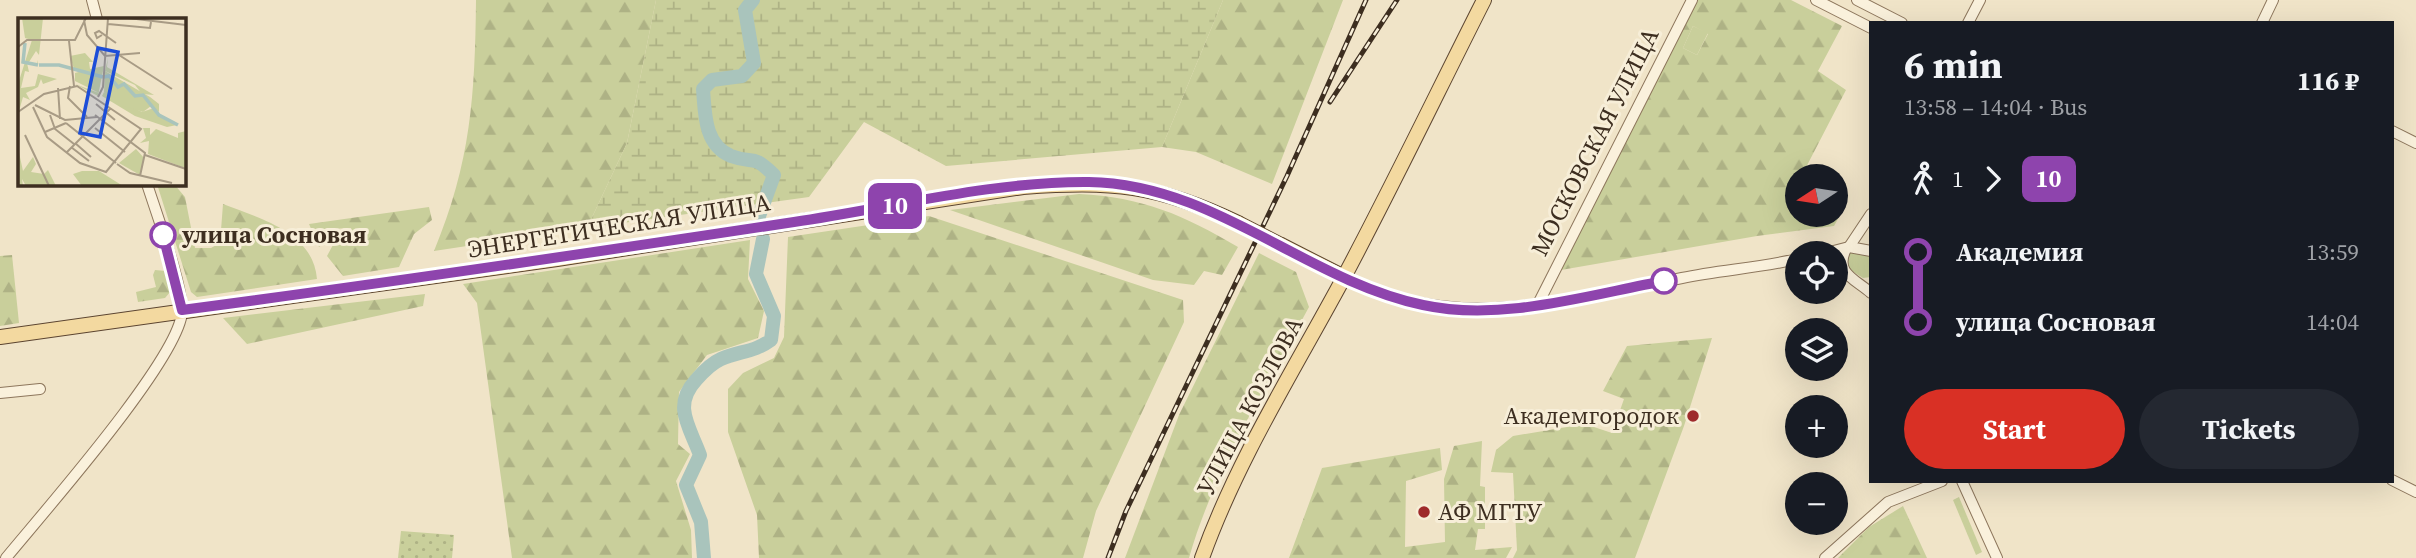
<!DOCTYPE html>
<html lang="en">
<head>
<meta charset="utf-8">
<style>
  :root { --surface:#171b24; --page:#242831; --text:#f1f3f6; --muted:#9ea1a6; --accent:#d93025 }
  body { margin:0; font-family:"Source Serif 4",serif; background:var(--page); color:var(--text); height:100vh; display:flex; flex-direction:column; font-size:26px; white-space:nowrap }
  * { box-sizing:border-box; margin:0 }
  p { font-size:23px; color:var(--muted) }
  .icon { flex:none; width:38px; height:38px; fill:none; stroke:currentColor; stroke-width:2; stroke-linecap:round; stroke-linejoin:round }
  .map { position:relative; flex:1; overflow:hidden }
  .panel { position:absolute; left:1869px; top:21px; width:525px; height:462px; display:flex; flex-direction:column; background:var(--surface); border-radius:0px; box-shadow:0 7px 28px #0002 }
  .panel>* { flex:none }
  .badge { padding:0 14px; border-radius:10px; font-size:24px; line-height:46px }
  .needle { width:46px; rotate:258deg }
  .tools { position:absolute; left:1785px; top:164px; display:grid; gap:14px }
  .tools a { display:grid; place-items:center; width:63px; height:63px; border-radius:50%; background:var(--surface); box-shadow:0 7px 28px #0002; font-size:35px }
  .map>.badge { position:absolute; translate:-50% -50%; box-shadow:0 0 0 4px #fff }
  .legs { display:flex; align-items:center; gap:10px; height:77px; padding:0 35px; font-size:23px }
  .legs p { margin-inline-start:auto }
  .overview { display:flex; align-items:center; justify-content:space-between; height:119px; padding:0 35px }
  h1 { font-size:38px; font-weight:700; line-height:52px }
  .primary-button { display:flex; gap:14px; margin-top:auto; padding:14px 35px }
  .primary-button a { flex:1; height:80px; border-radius:42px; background:var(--accent); color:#fff; font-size:28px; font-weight:700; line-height:80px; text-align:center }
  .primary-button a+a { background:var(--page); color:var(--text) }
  ul { padding:0 35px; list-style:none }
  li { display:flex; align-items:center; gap:24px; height:70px; font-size:26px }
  li i { display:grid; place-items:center; width:10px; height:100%; margin:0 9px; background:currentColor }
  li i::after { content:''; width:18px; height:18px; margin:-9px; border:5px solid; border-radius:50%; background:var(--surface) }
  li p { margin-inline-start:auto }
  li:first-child i { background:linear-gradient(#0000 50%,currentColor 0) }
  li:last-child i { background:linear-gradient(currentColor 50%,#0000 0) }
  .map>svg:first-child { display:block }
  .green { fill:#c9cf9b }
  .forest { fill:url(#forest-firs); fill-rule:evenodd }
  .wetland { fill:url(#wetland-marsh) }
  .garden { fill:url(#garden-dots) }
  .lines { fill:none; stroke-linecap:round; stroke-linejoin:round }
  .river { stroke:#a9c4bc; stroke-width:14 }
  .minor-casing { stroke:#8d765c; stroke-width:12 }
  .major-casing { stroke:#5b4430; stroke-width:16 }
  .minor { stroke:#faf1dc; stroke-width:10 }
  .major { stroke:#f3d9a0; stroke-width:14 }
  .rail-casing { stroke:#3d2e20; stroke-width:5 }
  .rail { stroke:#f7eed8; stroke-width:2.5; stroke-dasharray:8; stroke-linecap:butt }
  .major-bridge-casing { stroke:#5b4430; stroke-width:16; stroke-linecap:butt }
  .major-bridge { stroke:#f3d9a0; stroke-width:14 }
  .line-1-casing { stroke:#fff; stroke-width:16 }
  .line-1 { stroke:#8e44ad; stroke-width:10 }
  .stop-1-dot { fill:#fff; stroke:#8e44ad; stroke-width:3.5 }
  .poi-dot { fill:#9e2a2b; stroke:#f7eed8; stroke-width:2.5 }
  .labels { text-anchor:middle; stroke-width:6; stroke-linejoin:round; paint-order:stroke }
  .street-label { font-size:24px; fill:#3d2e20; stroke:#f7eed8 }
  .stop-label { font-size:24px; font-weight:bold; fill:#3d2e20; stroke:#f7eed8; text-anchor:start }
  .poi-label { font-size:24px; fill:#3d2e20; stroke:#f7eed8; text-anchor:end }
  .inset-river { fill:none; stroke:#a9c4bc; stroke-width:3.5 }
  .inset-road { fill:none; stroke:#a89b85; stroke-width:2 }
  .view { fill:#1d4ed8; fill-opacity:0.15; stroke:#1d4ed8; stroke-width:3.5 }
  .inset-edge { fill:none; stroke:#3d2e20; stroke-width:3.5 }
</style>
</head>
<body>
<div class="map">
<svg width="2416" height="558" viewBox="0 0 2416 558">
  <defs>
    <pattern id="forest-firs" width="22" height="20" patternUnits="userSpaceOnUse" patternTransform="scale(1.75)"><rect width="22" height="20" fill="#c9cf9b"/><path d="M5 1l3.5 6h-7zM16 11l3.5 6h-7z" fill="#aeb285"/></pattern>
    <pattern id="wetland-marsh" width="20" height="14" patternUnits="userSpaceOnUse" patternTransform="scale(1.75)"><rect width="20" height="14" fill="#c9cf9b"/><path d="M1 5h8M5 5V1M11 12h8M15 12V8" fill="none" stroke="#aeb285"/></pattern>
    <pattern id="garden-dots" width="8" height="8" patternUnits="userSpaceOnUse" patternTransform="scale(1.75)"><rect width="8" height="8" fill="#c9cf9b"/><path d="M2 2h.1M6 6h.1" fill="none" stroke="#aeb285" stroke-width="1.8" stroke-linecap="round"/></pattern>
  </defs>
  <rect width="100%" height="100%" fill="#f0e4c8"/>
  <g class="green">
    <path d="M1693 26 1708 33 1697 55 1683 48Z"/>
    <path d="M1851 251 1871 257V277L1863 278 1847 268 1846 257Z"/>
    <path d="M1959 497 1982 552 1976 555 1953 500Z"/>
  </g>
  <g class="forest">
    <path d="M476 0H656L627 143 587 228 434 251C471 162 475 95 476 0Z"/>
    <path d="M1223 0H1343L1272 184 1196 152 1162 147Z"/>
    <path d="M1697 0H1791L1842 26 1818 71 1846 90 1801 177H1797L1793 193 1797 195V215H1836L1839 217 1834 226 1757 236 1561 270ZM1693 26 1708 34 1697 55 1683 48Z"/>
    <path d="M157 184H174L185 197 195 248H211L220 243 223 204C261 219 313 232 317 279L197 297 191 292Z"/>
    <path d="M1079 194C1142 197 1184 215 1238 247L1222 275 1204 271 1194 285 1153 280 950 210Z"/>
    <path d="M429 207 432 220 414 234 399 267 343 276 327 256 334 243H355L351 228 328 229V240L319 247 309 224Z"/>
    <path d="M929 216 1183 300 1184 322 1096 511 1083 558H759L757 515 728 432V389L743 373 774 358 784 337 788 237Z"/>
    <path d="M750 240 748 279 764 311 758 338 707 355 679 392 678 444 690 454 676 481 691 530 692 558H512L477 303 463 284Z"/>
    <path d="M1259 253 1296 272 1309 307C1266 387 1214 470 1189 558H1125L1179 415Z"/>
    <path d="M12 255 19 323 0 326V256Z"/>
    <path d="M155 270 166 271 171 291 165 298 138 302 136 292 156 287 153 275Z"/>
    <path d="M425 294 423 306 247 344 223 318Z"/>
    <path d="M1712 338 1684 426 1635 558H1513L1517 550 1513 473 1491 472 1496 450 1513 436 1585 424 1612 433 1624 399 1603 391 1627 346Z"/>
    <path d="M1482 441 1480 486 1485 487V529H1478L1475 550 1512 547 1506 558H1289L1322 468 1440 448 1442 470 1406 481 1405 547 1445 542 1444 479 1454 446Z"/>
    <path d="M1903 506 1927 558H1838L1869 527Z"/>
  </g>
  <path class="wetland" d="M656 0H1223L1162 147 946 166 864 122 809 197 587 228 627 143Z"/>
  <path class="garden" d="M401 531 454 535 452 558H398Z"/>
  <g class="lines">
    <g class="river">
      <path d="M753 0 745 10 754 63 742 76 712 80 703 89C705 113 704 145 731 156 755 165 750 152 774 175L759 216"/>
      <path d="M704 558 701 522 686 485 700 455C690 427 672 406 696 380 702 373 712 363 721 359 739 351 755 352 771 340L774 316 756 274 763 239"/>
    </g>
    <g class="minor-casing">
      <g id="minor">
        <path d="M92 0 97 19"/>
        <path d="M1816 0 1871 28"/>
        <path d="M1857 0 1902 23"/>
        <path d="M1968 23 1980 0"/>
        <path d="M2262 23 2273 0"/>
        <path d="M2392 131 2416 143"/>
        <path d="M1849 247 1871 214"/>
        <path d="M1846 249C1834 273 1855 279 1871 293"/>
        <path d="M1822 254 1849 247 1871 251"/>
        <path d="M1344 277C1453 334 1568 300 1682 278 1720 270 1759 268 1797 259"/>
        <path d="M1538 304 1692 0"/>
        <path d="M0 393 40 389"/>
        <path d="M2392 480 2416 492"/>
        <path d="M1962 481 1997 558"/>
        <path d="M6 558C42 514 179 359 182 312 183 286 156 212 147 184"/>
        <path d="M1825 558 1888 502 1942 481"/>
      </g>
    </g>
    <g class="major-casing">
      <g id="major">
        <path d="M1281 245 1344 277"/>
        <path d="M0 337 557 259 1023 187C1112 181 1157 184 1238 223"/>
        <path d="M1202 558C1237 460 1294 370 1343 279 1392 187 1437 93 1484 0"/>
      </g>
    </g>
    <use href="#minor" class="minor"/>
    <use href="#major" class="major"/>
    <g class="rail-casing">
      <g id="rail">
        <path d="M1330 102 1397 0"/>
        <path d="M1108 558 1126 511 1287 176 1366 0"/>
      </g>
    </g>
    <use href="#rail" class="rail"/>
    <g class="major-bridge-casing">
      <path id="major-bridge" d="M1238 223 1281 245"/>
    </g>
    <use href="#major-bridge" class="major-bridge"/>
  </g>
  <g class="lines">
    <g class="line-1-casing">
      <path id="line-1" d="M163 235 182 310C387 283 590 253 794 222 890 208 993 181 1089 182 1215 184 1305 280 1423 305 1501 322 1588 295 1664 281"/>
    </g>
    <use href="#line-1" class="line-1"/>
  </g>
  <g class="stop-1-dot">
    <circle cx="163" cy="235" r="12"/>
    <circle cx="1664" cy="281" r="12"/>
  </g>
  <g class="poi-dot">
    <circle cx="1693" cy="416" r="7"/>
    <circle cx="1424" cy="512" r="7"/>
  </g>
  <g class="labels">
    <g class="street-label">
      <text transform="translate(1595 142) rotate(-63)" y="8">МОСКОВСКАЯ УЛИЦА</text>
      <text transform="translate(619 226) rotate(-9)" y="8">ЭНЕРГЕТИЧЕСКАЯ УЛИЦА</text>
      <text transform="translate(1250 406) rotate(-62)" y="8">УЛИЦА КОЗЛОВА</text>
    </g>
    <g class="stop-label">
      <text x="182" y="243">улица Сосновая</text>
    </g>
    <g class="poi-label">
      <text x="1679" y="424">Академгородок</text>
      <text x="1438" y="520" text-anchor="start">АФ МГТУ</text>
    </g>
  </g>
  <g transform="translate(18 18)">
    <rect width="168" height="168" fill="#f0e4c8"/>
    <path d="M4 0H25L21 37 18 33 11 44 19 46 20 42V47L9 45 11 54 7 53 3 70 17 68 20 56 39 61 25 66 23 61 20 69 8 75 12 82 5 79 1 93 0 66 14 22 7 20ZM67 35 75 44H71L72 51 86 48 80 78 57 66 81 75 57 63V55L64 53 56 51 52 38ZM90 40 89 49 136 77 124 76 117 67 87 53ZM86 74 124 94 139 89 141 98 159 107 149 109 117 98 84 78ZM125 110H132V117L138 111 160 120V115L168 113 167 150 130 136 131 123 122 125 128 120ZM0 130 5 153 15 139 18 146 13 154 26 156 30 152 38 168H8L4 161 5 168H0ZM118 131 126 140 122 157 101 145ZM64 153H81L105 168H64L55 156Z" fill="#c9cf9b"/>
    <path d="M87 53 132 79 141 86V94L133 88 125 94 106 88 86 74Z" fill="#c9cf9b"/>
    <path class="inset-river" d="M7 25 5 44 20 47M21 47H41L85 59M86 59 91 58 100 69 106 66 117 78 125 77 141 97 160 107"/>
    <path class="inset-road" d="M110 0 168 7M66 2 69 17 87 38 122 35M90 6 132 10 133 4M84 17 79 20 77 15 81 13 98 25M51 23 56 68M0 29 9 22H57L68 0M101 37 154 71M52 68 50 80 69 99M40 70 42 101M80 79 85 69 90 0M78 86 97 102M17 87 47 102 79 99M0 94 26 76 59 68 123 111 88 154 62 145 29 119 15 89M32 97 37 111 56 126M77 97 127 135 122 158M48 105 98 145M77 110 107 134M27 114 48 105M7 117 31 168M57 125 73 139M53 129 71 143M49 134 93 90M127 137 168 151M99 146 112 155 154 165"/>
    <path class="view" d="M80 30 100 34 82 119 62 115Z"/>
    <rect width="168" height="168" class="inset-edge"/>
  </g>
</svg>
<div class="tools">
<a><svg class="needle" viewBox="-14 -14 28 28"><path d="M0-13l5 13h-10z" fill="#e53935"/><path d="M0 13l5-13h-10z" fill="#9ea1a6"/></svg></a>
<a><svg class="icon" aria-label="locate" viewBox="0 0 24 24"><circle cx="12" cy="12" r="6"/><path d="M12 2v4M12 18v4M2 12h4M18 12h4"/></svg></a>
<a><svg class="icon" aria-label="layers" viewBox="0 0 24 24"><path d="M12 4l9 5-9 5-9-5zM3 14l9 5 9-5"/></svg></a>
<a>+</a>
<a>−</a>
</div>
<b class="badge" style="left:895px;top:206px;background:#8e44ad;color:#fff">10</b>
<section class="panel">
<div class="overview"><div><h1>6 min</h1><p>13:58 – 14:04 · Bus</p></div><b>116 ₽</b></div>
<div class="legs"><svg class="icon" aria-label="walk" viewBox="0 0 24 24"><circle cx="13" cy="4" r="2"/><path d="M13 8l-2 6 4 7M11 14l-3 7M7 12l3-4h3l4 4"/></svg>1<svg class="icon" aria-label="forward" viewBox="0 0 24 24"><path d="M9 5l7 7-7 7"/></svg><b class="badge" style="background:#8e44ad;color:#fff">10</b></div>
<ul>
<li><i style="color:#8e44ad"></i><b>Академия</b><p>13:59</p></li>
<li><i style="color:#8e44ad"></i><b>улица Сосновая</b><p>14:04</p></li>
</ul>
<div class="primary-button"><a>Start</a><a>Tickets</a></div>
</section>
</div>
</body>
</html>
